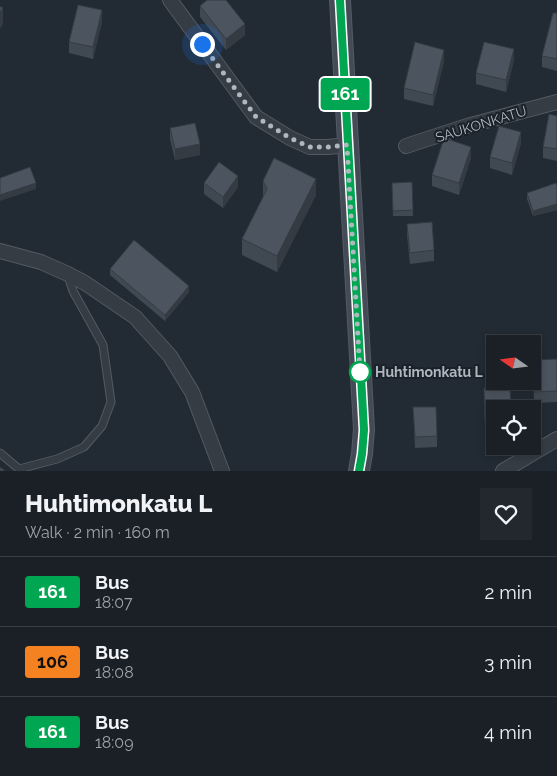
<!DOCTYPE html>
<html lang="en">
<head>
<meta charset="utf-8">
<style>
  :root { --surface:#1a2026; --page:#23282e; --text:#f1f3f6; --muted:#9fa3a7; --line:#383e43 }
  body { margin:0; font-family:Raleway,sans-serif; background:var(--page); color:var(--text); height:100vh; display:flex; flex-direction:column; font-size:19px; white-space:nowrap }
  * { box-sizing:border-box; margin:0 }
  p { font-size:16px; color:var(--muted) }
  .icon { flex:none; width:28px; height:28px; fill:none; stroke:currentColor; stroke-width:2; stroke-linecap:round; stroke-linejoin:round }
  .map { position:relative; height:471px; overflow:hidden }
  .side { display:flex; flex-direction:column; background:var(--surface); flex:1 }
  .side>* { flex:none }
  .badge { padding:0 10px; border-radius:4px; font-size:18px; line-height:32px }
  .needle { width:32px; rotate:284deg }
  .buttons { position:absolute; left:486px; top:335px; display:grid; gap:10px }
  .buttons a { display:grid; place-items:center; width:55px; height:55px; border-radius:0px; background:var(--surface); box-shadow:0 2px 8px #0003,0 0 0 1px var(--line); font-size:25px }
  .you { position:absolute; width:25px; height:25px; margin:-12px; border:4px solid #fff; border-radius:50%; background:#1a73e8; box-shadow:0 0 0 8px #1a73e833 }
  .map>.badge { position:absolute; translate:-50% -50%; box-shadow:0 0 0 2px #fff }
  .round { display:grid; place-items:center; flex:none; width:52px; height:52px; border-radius:0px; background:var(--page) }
  .overview { display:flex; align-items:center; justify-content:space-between; height:85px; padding:0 25px }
  h1 { font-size:24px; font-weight:800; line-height:38px }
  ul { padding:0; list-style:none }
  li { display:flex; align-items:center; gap:15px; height:70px; padding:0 25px; border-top:1px solid var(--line) }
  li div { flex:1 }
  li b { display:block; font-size:19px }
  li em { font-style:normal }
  li .badge { min-width:55px; font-weight:700; text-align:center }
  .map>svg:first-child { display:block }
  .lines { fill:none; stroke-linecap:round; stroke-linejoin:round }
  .lane-casing { stroke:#525a62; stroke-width:9 }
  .street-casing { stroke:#525a62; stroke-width:16 }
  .secondary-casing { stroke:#525a62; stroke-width:22 }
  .lane { stroke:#353c44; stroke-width:7 }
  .street { stroke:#353c44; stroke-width:14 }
  .secondary { stroke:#444b57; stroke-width:20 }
  .wall { fill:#404852 }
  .shaded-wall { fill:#343b42 }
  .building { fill:#4b545f; stroke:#343b42 }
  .line-casing { stroke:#fff; stroke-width:11 }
  .line { stroke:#00a651; stroke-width:8 }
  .walk { stroke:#afb7c1; stroke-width:5; stroke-dasharray:0 9 }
  .stop-dot { fill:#fff; stroke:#00a651; stroke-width:2.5 }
  .labels { text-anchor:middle; stroke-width:4; stroke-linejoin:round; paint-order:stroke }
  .street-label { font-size:14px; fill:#afb7c1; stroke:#1b2129 }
  .stop-label { font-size:14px; font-weight:bold; fill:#afb7c1; stroke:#1b2129; text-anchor:start }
</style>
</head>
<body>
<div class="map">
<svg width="557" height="471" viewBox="0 0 557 471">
  <rect width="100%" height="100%" fill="#222a33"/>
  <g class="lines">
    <g class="lane-casing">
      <path id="lane" d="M0 453 19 469 57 459 84 447 102 426 111 402 103 345 73 291 68 276"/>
    </g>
    <g class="street-casing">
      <g id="street">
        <path d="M170 0 256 117 290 138 310 147H328L347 145"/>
        <path d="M406 146 467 126 557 102"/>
        <path d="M0 251 41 262 68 274 85 283 135 317 170 356 192 392 222 471"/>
        <path d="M503 471 557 439"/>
      </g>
    </g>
    <g class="secondary-casing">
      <path id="secondary" d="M340 0 364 429 362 454 359 471"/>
    </g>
    <use href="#lane" class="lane"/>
    <use href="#street" class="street"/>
    <use href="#secondary" class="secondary"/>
  </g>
  <g class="wall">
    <path d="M200 6 245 35 226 50 200 17Z"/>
    <path d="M557 13V71L542 67V56Z"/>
    <path d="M102 22 93 59 69 53V42Z"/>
    <path d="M514 60 506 92 476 84V73Z"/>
    <path d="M444 61 433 106 404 99V88Z"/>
    <path d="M557 116V161L543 158V147Z"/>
    <path d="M170 128 200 155 175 160 170 139Z"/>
    <path d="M521 143 512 175 490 168V157Z"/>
    <path d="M471 158 459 195 432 186V175Z"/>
    <path d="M263 181 316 195 277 272 242 255V239L263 197Z"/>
    <path d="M412 182 413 216H393L392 183Z"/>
    <path d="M204 183 238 187 223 208 204 194Z"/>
    <path d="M557 186V210L533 216 527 199V193Z"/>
    <path d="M407 224 434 250V261L410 264 407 235Z"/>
    <path d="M110 269 189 292 165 321 110 275Z"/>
    <path d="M557 359V402L534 403 533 360Z"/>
    <path d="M484 388 495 409V430L485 431Z"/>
    <path d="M413 407 437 436V447L415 448Z"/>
  </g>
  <g class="shaded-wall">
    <path d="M3 8V24L0 29V13Z"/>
    <path d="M102 10V22L93 59V47Z"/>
    <path d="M245 24V35L226 50V39Z"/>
    <path d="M514 49V60L506 92V80Z"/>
    <path d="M444 50V61L433 106V95Z"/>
    <path d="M521 132V143L512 175V163Z"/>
    <path d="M200 144V155L175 160V149Z"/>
    <path d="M471 147V158L459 195V183Z"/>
    <path d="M238 176V187L223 208V197Z"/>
    <path d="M316 179V195L277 272V256Z"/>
    <path d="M36 183V189L0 201V195Z"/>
    <path d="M557 204V210L533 216V211Z"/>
    <path d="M189 286V292L165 321V315Z"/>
  </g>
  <g class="building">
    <path d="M207 0H226L245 24 226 39 200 6Z"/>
    <path d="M78 5 102 10 93 47 69 42Z"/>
    <path d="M0 6 3 8 0 13Z"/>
    <path d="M553 13H557V59L542 56Z"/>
    <path d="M415 42 444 50 433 95 404 88Z"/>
    <path d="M484 42 514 49 506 80 476 73Z"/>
    <path d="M549 114 557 116V149L543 147Z"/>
    <path d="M195 123 200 144 175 149 170 128Z"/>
    <path d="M499 126 521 132 512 163 490 157Z"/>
    <path d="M444 138 471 147 459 183 432 175Z"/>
    <path d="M274 158 316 179 277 256 242 239 267 189 263 181Z"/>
    <path d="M219 162 238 176 223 197 204 183Z"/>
    <path d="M30 167 36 183 0 195V178Z"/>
    <path d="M412 182 413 210 393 211 392 183Z"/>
    <path d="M556 183 557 186V204L533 211 527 193Z"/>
    <path d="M432 222 434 250 410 253 407 224Z"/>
    <path d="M134 240 189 286 165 315 110 269Z"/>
    <path d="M557 359V391L534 392 533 360Z"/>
    <path d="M510 387 511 409H495V419H485L484 388Z"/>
    <path d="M413 407H436L437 436 415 437Z"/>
    <path d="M0 467 5 471H0Z"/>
  </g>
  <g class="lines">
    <g class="line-casing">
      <path id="line" d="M340 0 364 430 362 454 359 471"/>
    </g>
    <use href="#line" class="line"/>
    <path class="walk" d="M202 44 256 117 290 138 310 147H328L347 145 360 372"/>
  </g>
  <circle class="stop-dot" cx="360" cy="372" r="10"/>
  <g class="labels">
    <g class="street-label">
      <text transform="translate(481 124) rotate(-17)" y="5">SAUKONKATU</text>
    </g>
    <g class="stop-label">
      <text x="375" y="377">Huhtimonkatu L</text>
    </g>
  </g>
</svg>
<div class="buttons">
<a><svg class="needle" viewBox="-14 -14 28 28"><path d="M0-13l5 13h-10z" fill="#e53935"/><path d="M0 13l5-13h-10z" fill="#9fa3a7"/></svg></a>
<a><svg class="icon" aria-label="locate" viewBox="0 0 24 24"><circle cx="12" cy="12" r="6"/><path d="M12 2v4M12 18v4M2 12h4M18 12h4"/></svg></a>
</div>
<div class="you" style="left:202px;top:44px"></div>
<b class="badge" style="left:345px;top:94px;background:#00a651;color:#fff">161</b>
</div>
<section class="side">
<div class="overview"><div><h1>Huhtimonkatu L</h1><p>Walk · 2 min · 160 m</p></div><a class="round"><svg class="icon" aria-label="heart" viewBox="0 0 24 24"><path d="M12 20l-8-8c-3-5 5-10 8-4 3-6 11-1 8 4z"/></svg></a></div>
<ul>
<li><span class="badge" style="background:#00a651;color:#fff">161</span><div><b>Bus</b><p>18:07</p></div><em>2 min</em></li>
<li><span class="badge" style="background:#f58220;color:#111">106</span><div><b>Bus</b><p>18:08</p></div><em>3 min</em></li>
<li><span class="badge" style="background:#00a651;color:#fff">161</span><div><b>Bus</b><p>18:09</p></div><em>4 min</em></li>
</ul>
</section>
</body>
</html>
